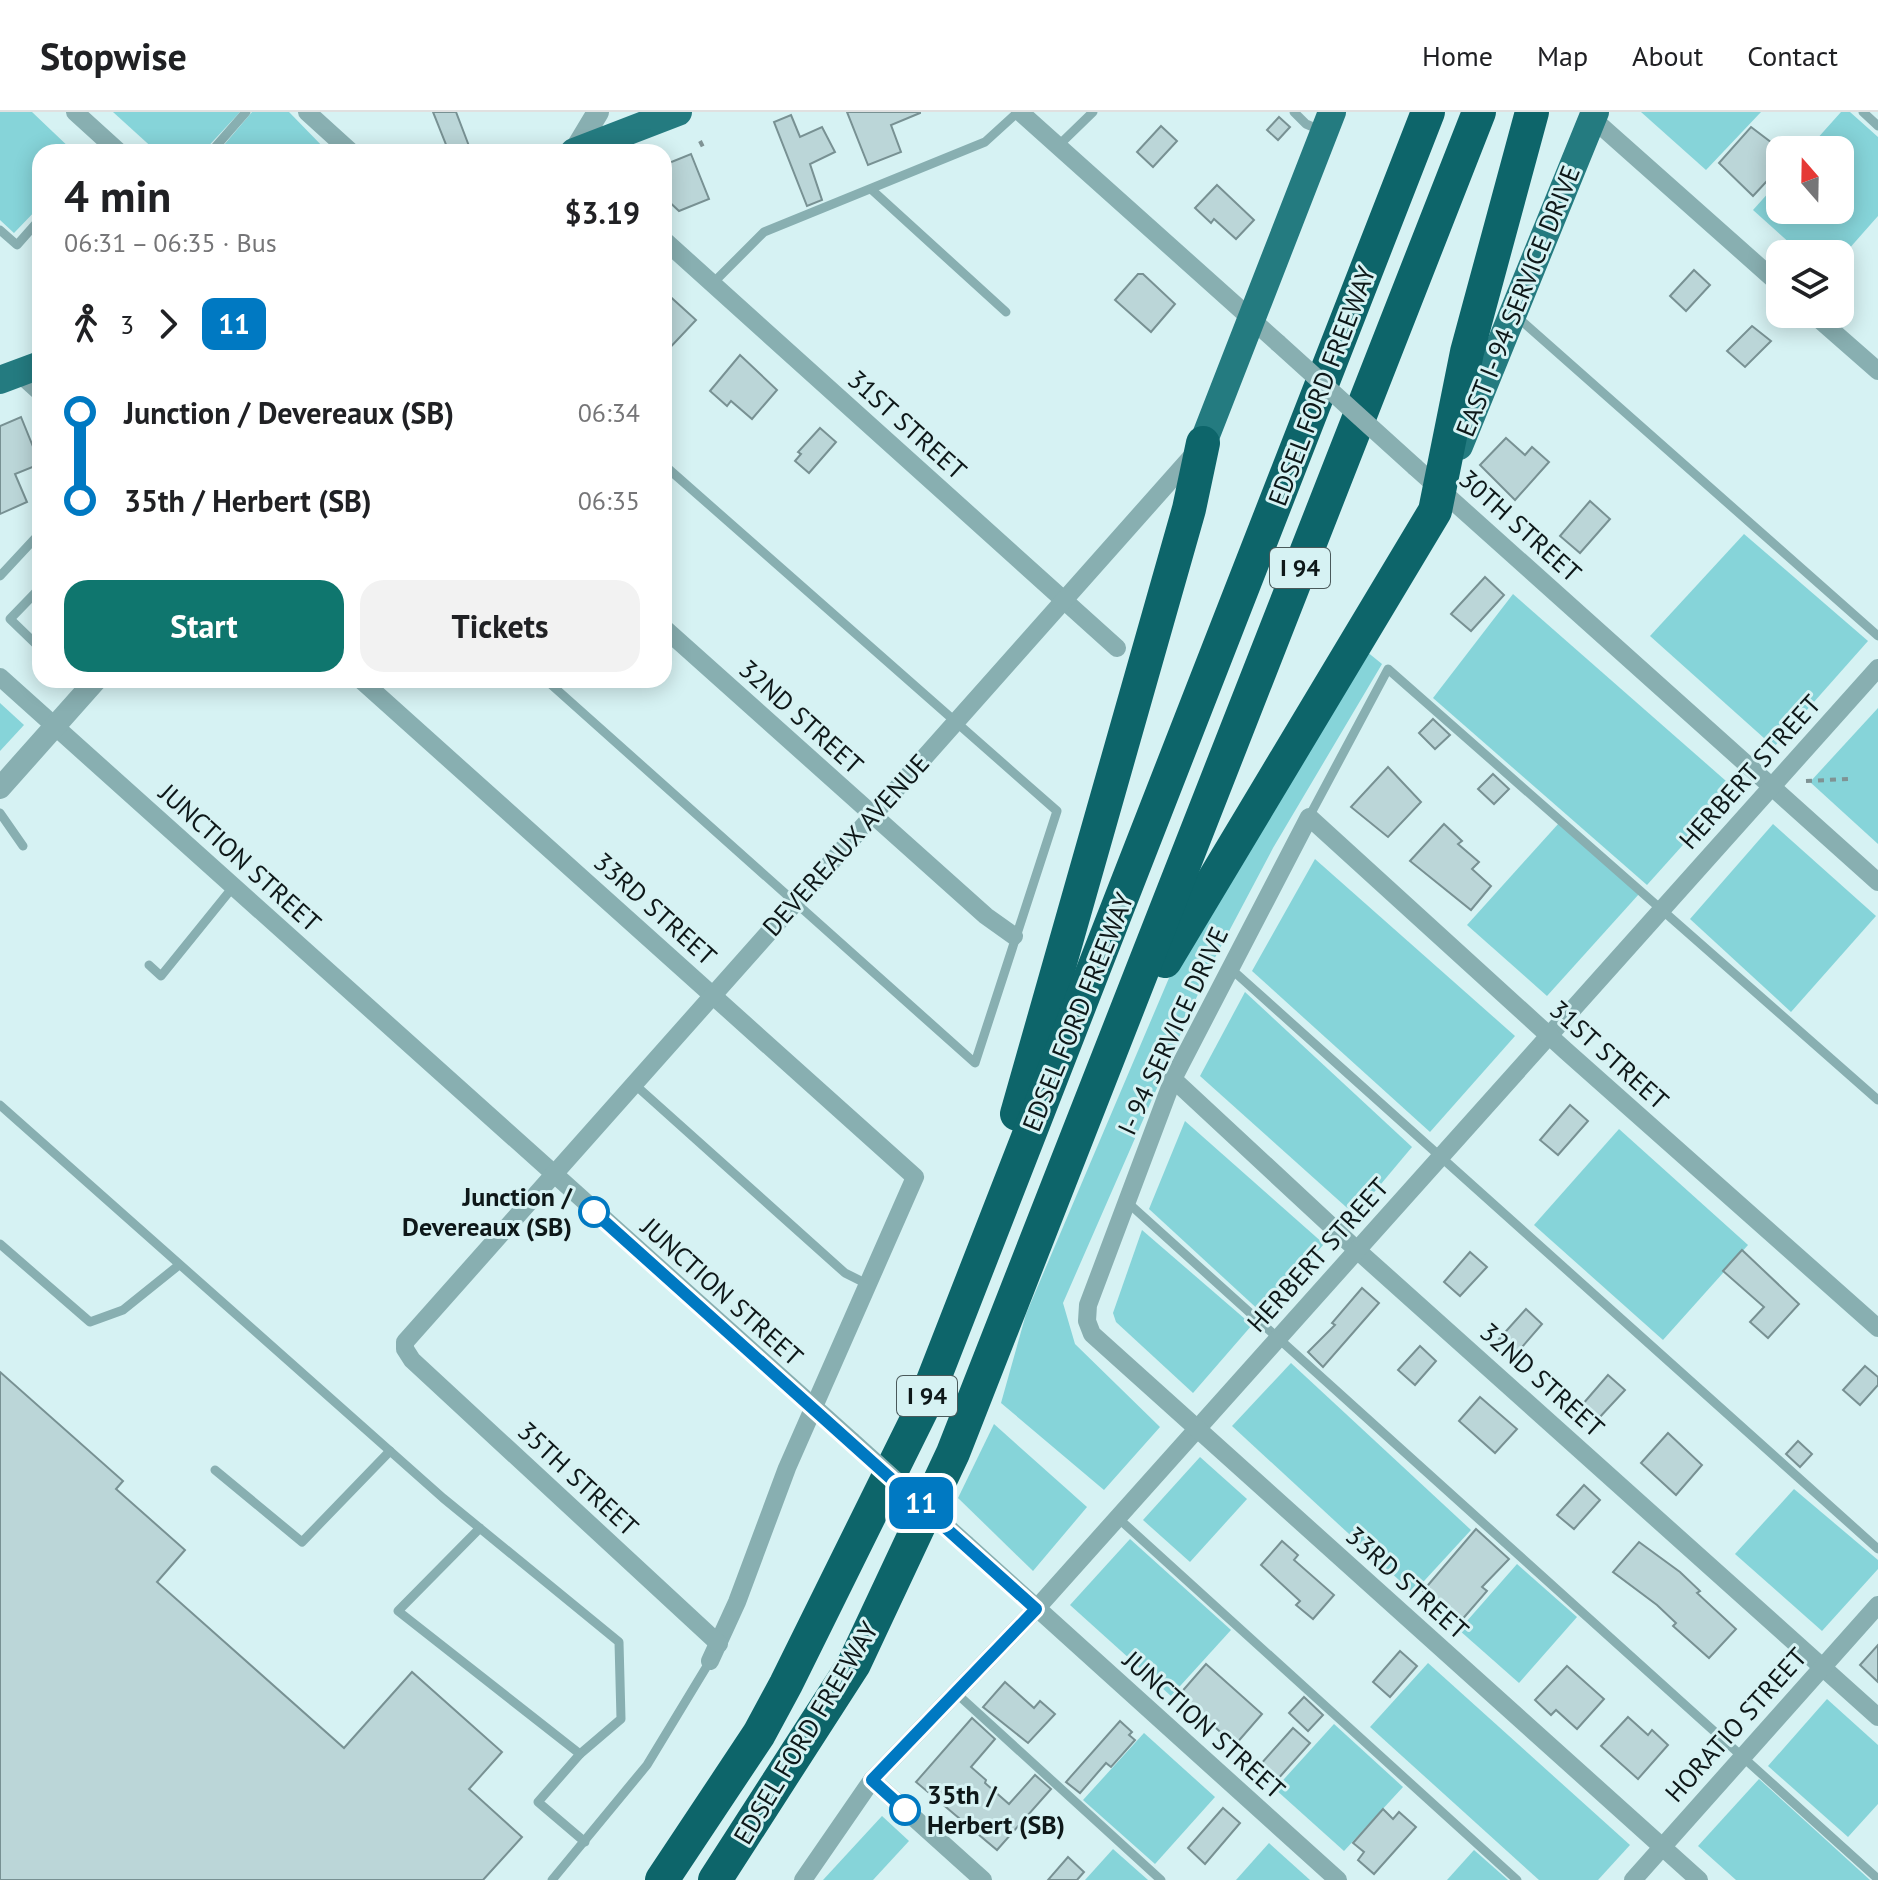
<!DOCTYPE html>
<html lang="en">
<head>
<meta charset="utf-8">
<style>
  :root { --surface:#fff; --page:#f2f2f2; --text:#202124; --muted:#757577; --line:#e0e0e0; --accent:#0f766e }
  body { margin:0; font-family:"PT Sans",sans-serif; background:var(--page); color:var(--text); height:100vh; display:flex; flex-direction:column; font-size:30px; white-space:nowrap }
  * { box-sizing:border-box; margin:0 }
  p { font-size:26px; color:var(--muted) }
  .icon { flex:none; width:44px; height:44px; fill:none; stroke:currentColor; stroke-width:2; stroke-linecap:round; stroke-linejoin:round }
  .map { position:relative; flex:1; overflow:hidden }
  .sheet { position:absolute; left:32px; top:32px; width:640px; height:544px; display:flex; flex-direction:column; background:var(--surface); border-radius:24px; box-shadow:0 4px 20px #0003 }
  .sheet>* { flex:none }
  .badge { padding:0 16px; border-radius:12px; font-size:28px; line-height:52px }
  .needle { width:52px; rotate:340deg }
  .fabs { position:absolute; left:1766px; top:24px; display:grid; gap:16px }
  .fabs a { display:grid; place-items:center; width:88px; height:88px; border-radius:16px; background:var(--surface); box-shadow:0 4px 20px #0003; font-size:40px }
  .map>.badge { position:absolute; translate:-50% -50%; box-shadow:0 0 0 4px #fff }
  .legs { display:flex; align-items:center; gap:12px; height:88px; padding:0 32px; font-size:26px }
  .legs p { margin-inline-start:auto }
  .summary { display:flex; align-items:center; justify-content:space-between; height:136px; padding:0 32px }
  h1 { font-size:44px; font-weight:600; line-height:60px }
  .action { display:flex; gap:16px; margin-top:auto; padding:16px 32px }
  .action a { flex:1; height:92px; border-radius:24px; background:var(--accent); color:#fff; font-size:32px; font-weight:600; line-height:92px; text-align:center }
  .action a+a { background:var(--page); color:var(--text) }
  ul { padding:0 32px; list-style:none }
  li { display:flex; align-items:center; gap:28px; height:88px; font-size:30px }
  li i { display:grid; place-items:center; width:12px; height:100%; margin:0 10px; background:currentColor }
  li i::after { content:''; width:20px; height:20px; margin:-10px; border:6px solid; border-radius:50%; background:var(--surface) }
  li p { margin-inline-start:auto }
  li:first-child i { background:linear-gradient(#0000 50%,currentColor 0) }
  li:last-child i { background:linear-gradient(currentColor 50%,#0000 0) }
  header { display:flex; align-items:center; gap:48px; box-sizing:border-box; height:112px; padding:0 40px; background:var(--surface); border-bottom:2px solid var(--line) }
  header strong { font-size:38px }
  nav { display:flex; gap:44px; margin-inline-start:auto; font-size:28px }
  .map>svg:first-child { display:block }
  .green { fill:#86d4d9 }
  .building { fill:#bbd6d8; stroke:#789193; stroke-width:2 }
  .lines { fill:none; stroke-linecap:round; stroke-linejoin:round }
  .path { stroke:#7f9394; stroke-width:4; stroke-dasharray:6 6; stroke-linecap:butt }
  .service { stroke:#88afb1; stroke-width:9 }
  .minor { stroke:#88afb1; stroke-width:18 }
  .tertiary { stroke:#88afb1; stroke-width:22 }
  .primary { stroke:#247b80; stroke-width:28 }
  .motorway { stroke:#0d656a; stroke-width:34 }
  .minor-bridge { stroke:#88afb1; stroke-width:18 }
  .line-1-casing { stroke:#fff; stroke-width:18 }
  .line-1 { stroke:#0079c2; stroke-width:12 }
  .stop-1-dot { fill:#fff; stroke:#0079c2; stroke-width:4 }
  .labels { text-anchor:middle; stroke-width:6; stroke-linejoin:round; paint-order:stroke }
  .shield { fill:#d6f2f3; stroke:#4a595a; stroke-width:2 }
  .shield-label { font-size:24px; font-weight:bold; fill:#0e1819 }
  .street-label { font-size:26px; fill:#0e1819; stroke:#d6f2f3 }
  .stop-label { font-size:26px; font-weight:bold; fill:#0e1819; stroke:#d6f2f3; text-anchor:end }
</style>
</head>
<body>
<header>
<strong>Stopwise</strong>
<nav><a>Home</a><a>Map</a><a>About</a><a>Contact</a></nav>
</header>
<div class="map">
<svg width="1878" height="1768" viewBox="0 0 1878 1768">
  <rect width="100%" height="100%" fill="#d6f2f3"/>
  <g class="green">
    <path d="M0 0H32L74 40H40V94L14 121 0 108Z"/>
    <path d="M113 0H240L203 40H157Z"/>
    <path d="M252 0H289L328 40H218Z"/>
    <path d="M1641 0H1761L1706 58Z"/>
    <path d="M1841 0H1850L1878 25V104L1840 147V142H1802L1753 98 1780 68V98H1840V38H1807Z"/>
    <path d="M1744 422 1868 529 1774 635 1650 524Z"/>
    <path d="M1513 482 1734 676 1647 773 1433 586Z"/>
    <path d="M1366 539 1382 552 1273 736 1209 857 1063 1191 1075 1232 1160 1315 1104 1378 1001 1291 1026 1202 1169 866 1251 720Z"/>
    <path d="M0 591 24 613 0 639Z"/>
    <path d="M1878 596V732L1810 670Z"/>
    <path d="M1559 711 1639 782 1547 884 1467 813Z"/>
    <path d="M1773 712 1876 804 1791 900 1690 807Z"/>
    <path d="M1315 747 1515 924 1430 1020 1252 859Z"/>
    <path d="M1245 880 1412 1035 1355 1103 1200 964Z"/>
    <path d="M1185 1009 1324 1132 1263 1202 1149 1097Z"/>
    <path d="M1619 1017 1748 1133 1663 1228 1534 1113Z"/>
    <path d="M1142 1118 1252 1213 1193 1281 1116 1210 1113 1201Z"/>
    <path d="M1291 1251 1471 1418 1413 1481 1232 1314Z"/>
    <path d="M994 1312 1087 1395 1033 1459 958 1386Z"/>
    <path d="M1200 1345 1247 1387 1190 1450 1143 1408Z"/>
    <path d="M1794 1377 1878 1448V1457L1822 1519 1735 1442Z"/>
    <path d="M1130 1427 1231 1518 1171 1584 1070 1493Z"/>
    <path d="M1517 1452 1577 1505 1519 1571 1459 1518Z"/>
    <path d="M1428 1551 1630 1733 1598 1768H1539L1370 1615Z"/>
    <path d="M1827 1587 1878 1633V1692L1848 1725 1768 1654Z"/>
    <path d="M1334 1612 1403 1675 1344 1739 1275 1677Z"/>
    <path d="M1144 1621 1215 1685 1155 1752 1083 1688Z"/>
    <path d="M1759 1667 1870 1768H1736L1698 1734Z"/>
    <path d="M882 1704 909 1729 873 1768H823Z"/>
    <path d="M1269 1731 1310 1768H1236Z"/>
    <path d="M1113 1737 1148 1768H1085Z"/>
    <path d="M1474 1738 1508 1768H1447Z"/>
  </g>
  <g class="building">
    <path d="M433 0H456L469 34 449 40Z"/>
    <path d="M847 0H920V1L891 13 901 40 868 53Z"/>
    <path d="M791 3 800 25 822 15 835 40 810 52 822 88 807 94 774 10Z"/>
    <path d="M1279 5 1290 15 1278 28 1267 18Z"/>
    <path d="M1161 14 1177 29 1153 55 1137 40Z"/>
    <path d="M1751 15 1780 37V55L1753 84 1719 51Z"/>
    <path d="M691 42 709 87 679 99 664 85V53Z"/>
    <path d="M1217 73 1254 108 1236 127 1214 107 1211 111 1195 96Z"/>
    <path d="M1694 158 1710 173 1686 199 1670 184Z"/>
    <path d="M1138 162H1143L1175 192 1151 220 1115 188Z"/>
    <path d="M664 179 696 208 664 242Z"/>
    <path d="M1752 214 1771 229 1745 255 1727 239Z"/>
    <path d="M740 243 777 278 752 307 731 289 727 294 710 279Z"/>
    <path d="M21 305 40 352 15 362 27 390 0 402V314Z"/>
    <path d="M820 316 836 330 809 361 795 349 801 342 798 340Z"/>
    <path d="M1506 326 1525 343 1532 335 1549 350 1515 388 1480 353Z"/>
    <path d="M1590 389 1610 407 1580 441 1560 424Z"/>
    <path d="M1485 465 1504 483 1471 519 1451 502Z"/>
    <path d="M1433 607 1450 623 1435 637 1419 621Z"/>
    <path d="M1388 655 1421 690 1388 725 1351 695Z"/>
    <path d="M1493 662 1509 677 1494 692 1478 677Z"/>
    <path d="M1444 712 1462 729 1458 732 1479 750 1472 757 1491 774 1471 798 1410 749Z"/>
    <path d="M1570 993 1588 1009 1558 1043 1540 1028Z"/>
    <path d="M1742 1138 1799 1192 1768 1226 1750 1210 1764 1195 1723 1159Z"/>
    <path d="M1470 1140 1487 1155 1460 1184 1444 1170Z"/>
    <path d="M1362 1176 1379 1191 1323 1255 1308 1240 1335 1213 1332 1211Z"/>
    <path d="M1526 1197 1542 1212 1516 1242 1499 1227Z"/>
    <path d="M1420 1234 1436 1249 1415 1273 1398 1258Z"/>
    <path d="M1865 1254 1878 1265V1273L1860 1293 1843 1278Z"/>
    <path d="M0 1260 123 1369 116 1377 185 1438 157 1470 344 1636 412 1560 502 1640 469 1677 522 1725 483 1768H0Z"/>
    <path d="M1608 1263 1625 1278 1598 1307 1582 1293Z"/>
    <path d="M1480 1285 1517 1317 1495 1341 1459 1309Z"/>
    <path d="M1668 1321 1702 1353 1676 1383 1641 1351Z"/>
    <path d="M1798 1329 1812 1342 1800 1355 1786 1342Z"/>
    <path d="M1584 1373 1600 1388 1574 1417 1557 1403Z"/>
    <path d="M1476 1417 1509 1447 1482 1475 1487 1479 1460 1510 1423 1479Z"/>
    <path d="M1282 1429 1298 1443 1294 1448 1334 1483 1313 1507 1296 1493 1300 1489 1261 1453Z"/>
    <path d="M1639 1430 1680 1460 1700 1479 1697 1481 1736 1517 1709 1546 1673 1514 1676 1511 1657 1493 1613 1460Z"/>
    <path d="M1878 1533V1570L1860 1553Z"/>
    <path d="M1400 1539 1417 1554 1390 1585 1373 1570Z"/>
    <path d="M1206 1552 1262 1602 1235 1633 1179 1583Z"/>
    <path d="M1567 1554 1604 1587 1577 1617 1556 1598 1551 1603 1535 1588Z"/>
    <path d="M1005 1570 1034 1596 1040 1589 1055 1602 1028 1631 983 1595Z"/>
    <path d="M1304 1585 1323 1603 1308 1619 1289 1601Z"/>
    <path d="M1628 1605 1648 1623 1652 1618 1668 1633 1638 1667 1601 1634Z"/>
    <path d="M972 1606 995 1627 971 1655 986 1668 985 1671 1009 1692 1035 1663 1051 1677 997 1738 916 1670Z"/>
    <path d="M1120 1609 1132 1620 1129 1623 1135 1628 1111 1655 1106 1651 1080 1681 1066 1670Z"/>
    <path d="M1293 1616 1310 1631 1277 1668 1260 1653Z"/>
    <path d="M1223 1696 1240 1711 1205 1752 1188 1736Z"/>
    <path d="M1383 1697 1393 1707 1399 1700 1416 1715 1374 1762 1358 1748 1364 1740 1353 1731Z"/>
    <path d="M1068 1745 1084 1760 1077 1768H1048Z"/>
  </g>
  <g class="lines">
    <g class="path">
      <path d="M700 29 703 35"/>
      <path d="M1806 669 1848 667"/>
    </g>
    <g class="service">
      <path d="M1294 0 1306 12 1320 18"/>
      <path d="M1863 0 1878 14"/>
      <path d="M1058 34 1093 0"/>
      <path d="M211 40 246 0"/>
      <path d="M872 78 1006 200"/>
      <path d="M0 118 17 133 40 107"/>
      <path d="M712 172 764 120 985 30 1018 0"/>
      <path d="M1515 203 1878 524"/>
      <path d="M0 464 40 421"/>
      <path d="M40 476 10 507 40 536"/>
      <path d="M546 568 975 951 1057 699 664 353"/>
      <path d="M0 701 23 734"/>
      <path d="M1309 705 1388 557 1878 988"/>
      <path d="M149 853 161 864 233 775"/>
      <path d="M1230 856 1878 1437"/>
      <path d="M633 971 845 1161 867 1172"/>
      <path d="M0 993 443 1386 619 1530 621 1607 580 1642 398 1499 480 1416"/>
      <path d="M1126 1089 1878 1767"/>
      <path d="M0 1132 90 1210 123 1198 179 1153"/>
      <path d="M215 1358 302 1430 390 1339"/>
      <path d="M1118 1406 1517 1768"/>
      <path d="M956 1581 1161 1768"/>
      <path d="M580 1642 538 1690 585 1730"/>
      <path d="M552 1768 647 1653 710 1549"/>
    </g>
    <g class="minor">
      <path d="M75 0 119 40"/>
      <path d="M307 0 351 40"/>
      <path d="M1020 0 1278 231"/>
      <path d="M1592 6 1780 173"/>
      <path d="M664 128 1117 536"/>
      <path d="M1813 202 1878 259"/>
      <path d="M19 261 40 280"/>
      <path d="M1415 355 1878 770"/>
      <path d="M664 516 986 804 1014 824"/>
      <path d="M0 565 852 1329"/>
      <path d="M361 568 915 1065 787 1356 737 1490 710 1549"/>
      <path d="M1173 967 1357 1138 1878 1605"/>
      <path d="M966 1432 1338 1768"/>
      <path d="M719 1532 412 1248 405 1237V1230L1193 343"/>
      <path d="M872 1668 983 1768"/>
      <path d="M803 1768 872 1668 1036 1497 1878 556"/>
      <path d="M1633 1768 1878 1493"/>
      <path d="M1699 1768 1092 1222 1087 1209 1088 1193 1173 967 1309 705 1566 939 1878 1216"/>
    </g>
    <g class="tertiary">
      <path d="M574 40 598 0"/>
      <path d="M0 676 96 568"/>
    </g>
    <g class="primary">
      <path d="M574 40 678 0"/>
      <path d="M0 268 40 253"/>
      <path d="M1203 331 1332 0"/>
      <path d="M1459 334 1595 0"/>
    </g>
    <g class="motorway">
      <path d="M1165 849 1435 399 1467 240 1532 0"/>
      <path d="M1017 1002 1189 397 1203 331"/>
      <path d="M662 1768 759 1622 786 1572 922 1297 1428 0"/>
      <path d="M715 1768 854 1552 953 1341 1479 0"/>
    </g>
    <g class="minor-bridge">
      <path d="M1278 231 1415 355"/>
      <path d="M852 1329 966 1432"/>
    </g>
  </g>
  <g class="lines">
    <g class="line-1-casing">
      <path id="line-1" d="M594 1100 1036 1497 872 1668 905 1698"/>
    </g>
    <use href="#line-1" class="line-1"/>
  </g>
  <g class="stop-1-dot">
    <circle cx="594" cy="1100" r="14"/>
    <circle cx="905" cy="1698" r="14"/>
  </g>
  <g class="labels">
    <g class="shield">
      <rect x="1270" y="436" width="60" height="40" rx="6"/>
      <rect x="897" y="1264" width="60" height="40" rx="6"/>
    </g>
    <g class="shield-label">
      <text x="1300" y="464">I 94</text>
      <text x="927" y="1292">I 94</text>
    </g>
    <g class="street-label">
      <text transform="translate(1518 189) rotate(-68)" y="9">EAST I- 94 SERVICE DRIVE</text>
      <text transform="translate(1322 274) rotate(-69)" y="9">EDSEL FORD FREEWAY</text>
      <text transform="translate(907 313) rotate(42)" y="9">31ST STREET</text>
      <text transform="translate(1520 414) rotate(42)" y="9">30TH STREET</text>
      <text transform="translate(801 605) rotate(42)" y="9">32ND STREET</text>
      <text transform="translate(1750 660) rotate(-48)" y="9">HERBERT STREET</text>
      <text transform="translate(846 733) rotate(-48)" y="9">DEVEREAUX AVENUE</text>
      <text transform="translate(240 746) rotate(42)" y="9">JUNCTION STREET</text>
      <text transform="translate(655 797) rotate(42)" y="9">33RD STREET</text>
      <text transform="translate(1078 900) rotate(-68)" y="9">EDSEL FORD FREEWAY</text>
      <text transform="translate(1173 919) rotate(-65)" y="9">I- 94 SERVICE DRIVE</text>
      <text transform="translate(1609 943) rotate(42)" y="9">31ST STREET</text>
      <text transform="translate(1318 1143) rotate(-48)" y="9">HERBERT STREET</text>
      <text transform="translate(722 1180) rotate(42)" y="9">JUNCTION STREET</text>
      <text transform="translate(1542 1268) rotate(42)" y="9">32ND STREET</text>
      <text transform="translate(578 1367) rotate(43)" y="9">35TH STREET</text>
      <text transform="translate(1407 1471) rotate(42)" y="9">33RD STREET</text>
      <text transform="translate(1204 1613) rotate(42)" y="9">JUNCTION STREET</text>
      <text transform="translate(1736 1613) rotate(-48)" y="9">HORATIO STREET</text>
      <text transform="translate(806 1621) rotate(-59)" y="9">EDSEL FORD FREEWAY</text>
    </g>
    <g class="stop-label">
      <text x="572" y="1094">Junction /<tspan x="572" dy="30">Devereaux (SB)</tspan></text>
      <text x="927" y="1692" text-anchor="start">35th /<tspan x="927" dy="30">Herbert (SB)</tspan></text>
    </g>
  </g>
</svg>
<div class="fabs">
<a><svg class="needle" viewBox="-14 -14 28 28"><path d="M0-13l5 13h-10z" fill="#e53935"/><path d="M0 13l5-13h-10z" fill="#757577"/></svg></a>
<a><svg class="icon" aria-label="layers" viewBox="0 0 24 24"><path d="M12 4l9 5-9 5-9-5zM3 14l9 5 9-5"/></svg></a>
</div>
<b class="badge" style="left:921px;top:1391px;background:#0079c2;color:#fff">11</b>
<section class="sheet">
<div class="summary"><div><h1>4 min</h1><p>06:31 – 06:35 · Bus</p></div><b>$3.19</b></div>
<div class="legs"><svg class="icon" aria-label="walk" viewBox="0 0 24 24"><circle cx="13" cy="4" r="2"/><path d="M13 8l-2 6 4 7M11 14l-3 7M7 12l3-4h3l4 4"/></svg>3<svg class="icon" aria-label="forward" viewBox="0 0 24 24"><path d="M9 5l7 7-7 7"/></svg><b class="badge" style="background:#0079c2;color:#fff">11</b></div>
<ul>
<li><i style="color:#0079c2"></i><b>Junction / Devereaux (SB)</b><p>06:34</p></li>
<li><i style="color:#0079c2"></i><b>35th / Herbert (SB)</b><p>06:35</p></li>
</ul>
<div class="action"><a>Start</a><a>Tickets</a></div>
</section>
</div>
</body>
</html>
